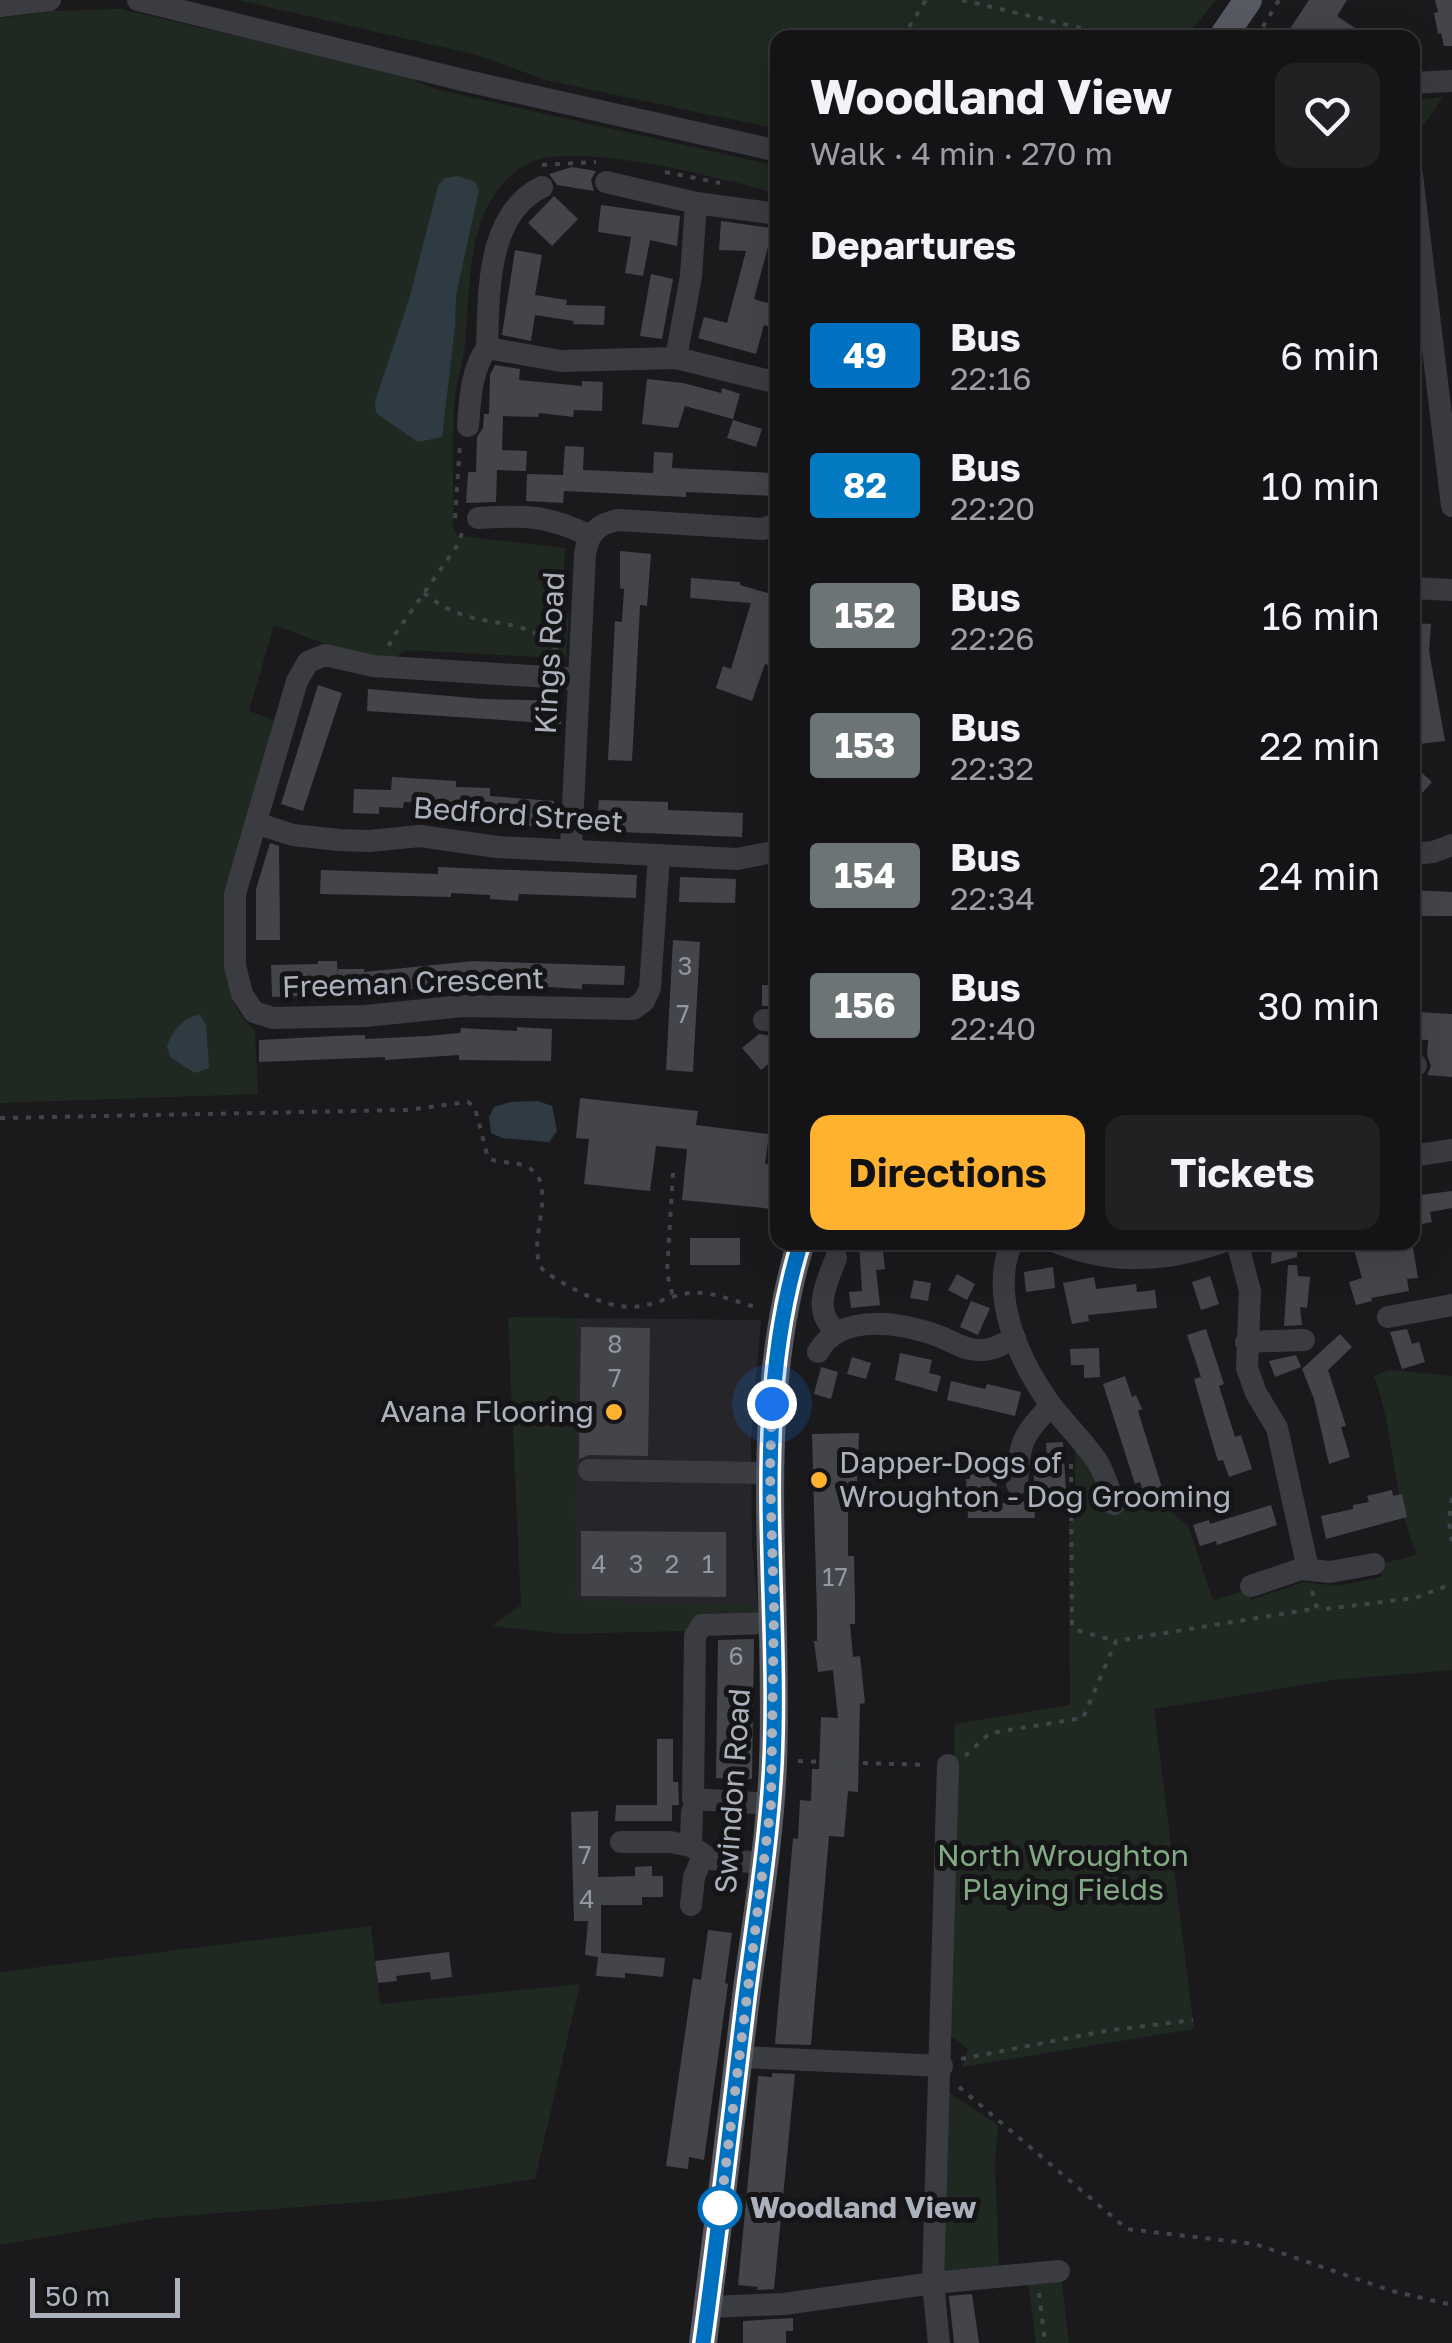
<!DOCTYPE html>
<html lang="en">
<head>
<meta charset="utf-8">
<style>
  :root { --surface:#141416; --page:#212123; --text:#f1f3f6; --muted:#9d9ea1; --line:#333335; --accent:#ffb130 }
  body { margin:0; font-family:"Golos Text",sans-serif; background:var(--page); color:var(--text); height:100vh; display:flex; flex-direction:column; font-size:38px; white-space:nowrap }
  * { box-sizing:border-box; margin:0 }
  p { font-size:32px; color:var(--muted) }
  .icon { flex:none; width:55px; height:55px; fill:none; stroke:currentColor; stroke-width:2; stroke-linecap:round; stroke-linejoin:round }
  .map { position:relative; flex:1; overflow:hidden }
  .details { position:absolute; left:770px; top:30px; width:650px; height:1220px; display:flex; flex-direction:column; background:var(--surface); border-radius:20px; box-shadow:0 10px 40px #0002,0 0 0 2px var(--line) }
  .details>* { flex:none }
  .badge { padding:0 20px; border-radius:8px; font-size:35px; line-height:65px }
  .scale { position:absolute; left:30px; bottom:25px; width:150px; box-sizing:border-box; padding-left:10px; border:5px solid #acb2bd; border-top:0; font-size:28px; line-height:35px; white-space:nowrap; color:#acb2bd; -webkit-text-stroke:8px #151518; paint-order:stroke }
  .you { position:absolute; width:50px; height:50px; margin:-25px; border:8px solid #fff; border-radius:50%; background:#1a73e8; box-shadow:0 0 0 15px #1a73e833 }
  .map>.badge { position:absolute; translate:-50% -50%; box-shadow:0 0 0 5px #fff }
  h2 { padding:0 40px; font-size:38px; line-height:90px }
  .round { display:grid; place-items:center; flex:none; width:105px; height:105px; border-radius:20px; background:var(--page) }
  .headline { display:flex; align-items:center; justify-content:space-between; height:170px; padding:0 40px }
  h1 { font-size:48px; font-weight:700; line-height:75px }
  .action { display:flex; gap:20px; margin-top:auto; padding:20px 40px }
  .action a { flex:1; height:115px; border-radius:20px; background:var(--accent); color:#111; font-size:40px; font-weight:700; line-height:115px; text-align:center }
  .action a+a { background:var(--page); color:var(--text) }
  ul { padding:0; list-style:none }
  li { display:flex; align-items:center; gap:30px; height:130px; padding:0 40px }
  li div { flex:1 }
  li b { display:block; font-size:38px }
  li em { font-style:normal }
  li .badge { min-width:110px; font-weight:700; text-align:center }
  .map>svg:first-child { display:block }
  .built { fill:#26262a }
  .green { fill:#202921 }
  .water { fill:#2f3b43 }
  .building { fill:#44454a }
  .lines { fill:none; stroke-linecap:round; stroke-linejoin:round }
  .path { stroke:#414449; stroke-width:4; stroke-dasharray:5 8; stroke-linecap:butt }
  .minor { stroke:#3b3c42; stroke-width:22 }
  .major { stroke:#575a62; stroke-width:28 }
  .line-casing { stroke:#fff; stroke-width:22 }
  .line { stroke:#0070c0; stroke-width:15 }
  .walk { stroke:#acb2bd; stroke-width:10; stroke-dasharray:0 18 }
  .poi-dot { fill:#ffb130; stroke:#151518; stroke-width:4 }
  .stop-dot { fill:#fff; stroke:#0070c0; stroke-width:5 }
  .labels { text-anchor:middle; stroke-width:10; stroke-linejoin:round; paint-order:stroke }
  .number-label { font-size:25px; fill:#9297a0 }
  .street-label { font-size:30px; fill:#acb2bd; stroke:#151518 }
  .poi-label { font-size:30px; fill:#acb2bd; stroke:#151518; text-anchor:end }
  .park-label { font-size:30px; fill:#82a983; stroke:#151518 }
  .stop-label { font-size:30px; font-weight:bold; fill:#acb2bd; stroke:#151518; text-anchor:start }
</style>
</head>
<body>
<div class="map">
<svg width="1452" height="2343" viewBox="0 0 1452 2343">
  <rect width="100%" height="100%" fill="#1a1a1d"/>
  <path class="built" d="M576 1318 761 1320 751 1439 752 1547 758 1606 573 1601Z"/>
  <g class="green">
    <path d="M238 0H1216L1186 37 778 38 777 129 546 80 477 55Z"/>
    <path d="M120 9 400 74 435 89 777 166V194C727 179 569 138 525 165 464 203 471 284 465 345 463 363 457 380 455 397 451 440 454 484 453 527L458 536 565 548 562 607 569 615 566 659 557 665H543L537 657 406 650 396 657 351 653 274 625 249 711 276 721 227 975C232 999 235 1014 255 1030L258 1094 0 1103V18L52 11Z"/>
    <path d="M1443 97 1421 128V133L1416 134C1414 119 1414 110 1424 99Z"/>
    <path d="M508 1317 576 1318 573 1600 758 1606V1629L564 1634 492 1626 521 1605Z"/>
    <path d="M1389 1370 1452 1376V1670L1333 1680 1154 1709 1194 2029 962 2067 968 2049 948 2034 955 1724 1070 1705 1069 1519 1076 1518 1075 1451 1079 1448 1085 1455 1103 1511 1118 1506 1117 1501 1133 1496 1142 1502 1155 1498 1188 1526 1213 1600 1247 1590 1251 1600 1304 1582 1337 1586 1382 1577 1380 1564 1417 1555C1393 1502 1395 1432 1374 1376Z"/>
    <path d="M371 1926 380 2004 580 1984 535 2179 402 2199 156 2218 0 2245V1972Z"/>
    <path d="M945 2090 998 2125 995 2163 999 2269 938 2273Z"/>
    <path d="M1061 2276 1069 2343H1036L1028 2281Z"/>
  </g>
  <g class="water">
    <path d="M458 176 475 182 479 190 456 295 455 326 442 437 418 442 376 413 375 401 409 300 438 186 445 178Z"/>
    <path d="M200 1015 206 1025 209 1068 195 1073 171 1058 167 1046C173 1030 183 1017 200 1015Z"/>
    <path d="M538 1101 552 1106 557 1131 549 1142 502 1138 491 1133 489 1117 494 1107 510 1102Z"/>
  </g>
  <g class="building">
    <path d="M1309 0H1347L1337 16 1370 38H1284Z"/>
    <path d="M1435 0H1452V46H1444L1441 33 1438 34 1434 13 1438 12Z"/>
    <path d="M572 167 596 171 591 180 594 191 557 185 549 174Z"/>
    <path d="M554 196 578 219 552 246 528 223Z"/>
    <path d="M601 205 680 216 677 246 650 240 643 276 625 273 631 237 598 232Z"/>
    <path d="M721 221 778 229V249L768 247 754 299 778 306V329L764 325 756 354 698 338 704 317 727 323 746 251 719 250Z"/>
    <path d="M515 250 542 255 535 295 567 300 566 305 605 306 604 325 573 324 574 321 535 315 531 341 502 335Z"/>
    <path d="M651 274 673 279 662 339 640 336Z"/>
    <path d="M495 365 520 369 519 380 582 386V381L603 382 602 411 574 410 573 417 539 413 538 417 503 416 502 450 527 451 526 471 497 470 496 502 466 503 468 472H476L477 437 483 428 484 414H489L490 375Z"/>
    <path d="M647 379 683 383 721 393 722 388 740 394 733 419 685 406 678 428 642 424Z"/>
    <path d="M733 420 762 429 756 447 727 438Z"/>
    <path d="M565 446 584 447 583 470 653 473 654 452 673 453 672 468 774 473 773 496 686 492V497L564 491 563 503 526 501 527 474 563 475Z"/>
    <path d="M620 551 651 554 647 606 640 605 632 761 608 760 615 621 622 622 624 589 620 588Z"/>
    <path d="M691 578 740 582V585L778 596V668L765 664 752 701 716 688 723 666 731 669 751 603 690 598Z"/>
    <path d="M1412 623 1431 624 1429 651 1445 741 1419 744 1412 697Z"/>
    <path d="M318 685 342 693 303 811 281 804Z"/>
    <path d="M368 689 484 699 562 701 561 724 367 711Z"/>
    <path d="M1412 764 1432 782 1412 804Z"/>
    <path d="M392 777 456 781V787L490 788V796L554 801 553 829 500 822V813L441 812 442 803 404 802 403 808 379 807V814L353 813 354 789 391 790Z"/>
    <path d="M599 800 668 802V810L743 813 742 837 596 831Z"/>
    <path d="M270 843 279 846 280 940H256V889Z"/>
    <path d="M438 867 637 875 636 898 519 894 518 901 490 899V895L451 893V897L320 894 321 870 438 874Z"/>
    <path d="M680 877 736 879 735 903 679 902Z"/>
    <path d="M1412 890 1452 892V916H1412Z"/>
    <path d="M673 940 700 942 693 1072 666 1070Z"/>
    <path d="M318 961H337L338 979 303 980V996L272 997 271 965 318 964Z"/>
    <path d="M473 961 625 966 624 985 582 984V989L482 983 338 995V969H364V972Z"/>
    <rect x="762" y="985" width="16" height="21"/>
    <path d="M1418 1012 1452 1014V1077L1427 1075 1431 1066 1427 1055 1428 1040 1412 1039V1013Z"/>
    <path d="M517 1027 552 1029 551 1061 459 1060V1055L385 1060V1057L259 1062V1040L335 1036 365 1035V1039L427 1036 460 1033 461 1028 517 1031Z"/>
    <path d="M759 1034 772 1036 778 1042V1056L761 1070 742 1048Z"/>
    <path d="M580 1098 698 1111 696 1125 769 1134 765 1164 777 1165 773 1209 682 1200 687 1149 656 1146 650 1191 584 1184 589 1139 576 1138Z"/>
    <path d="M1452 1191V1208L1430 1212 1432 1222 1416 1225 1412 1196Z"/>
    <rect x="690" y="1238" width="50" height="27"/>
    <path d="M859 1242H882L885 1269 876 1270 880 1305 851 1308 849 1292 862 1291Z"/>
    <path d="M1272 1242H1297V1257L1271 1264Z"/>
    <path d="M1352 1242H1412L1418 1278 1407 1279 1409 1291 1371 1298 1372 1301 1356 1305 1349 1282 1362 1278Z"/>
    <path d="M1288 1265H1297L1298 1276 1310 1277 1307 1308 1300 1307 1302 1325 1284 1326Z"/>
    <path d="M1053 1267 1055 1288 1026 1292 1024 1272Z"/>
    <path d="M957 1274 975 1284 967 1300 948 1290Z"/>
    <path d="M1210 1276 1219 1304 1201 1310 1192 1282Z"/>
    <path d="M1094 1277 1096 1289 1136 1284 1137 1292 1155 1290 1157 1308 1088 1315 1089 1321 1072 1324 1063 1283Z"/>
    <path d="M914 1280 931 1283 928 1301 910 1298Z"/>
    <path d="M971 1301 990 1308 978 1335 960 1327Z"/>
    <path d="M581 1327 650 1328 648 1456 589 1455 579 1459Z"/>
    <path d="M1206 1329 1224 1384 1219 1386 1235 1437 1241 1435 1252 1469 1229 1477 1223 1460 1218 1461 1204 1414 1194 1379 1201 1377 1187 1335Z"/>
    <path d="M1407 1329 1412 1344 1419 1342 1425 1362 1402 1369 1390 1332Z"/>
    <path d="M1340 1334 1352 1347 1328 1370 1346 1426 1341 1427 1350 1457 1329 1464 1314 1399 1302 1369Z"/>
    <path d="M1099 1348 1100 1377 1084 1378V1365H1071L1070 1349Z"/>
    <path d="M900 1353 932 1360 929 1373 941 1376 937 1392 895 1380Z"/>
    <path d="M1296 1355 1301 1367 1275 1377 1269 1361Z"/>
    <path d="M852 1357 871 1363 866 1379 847 1374Z"/>
    <path d="M821 1367 838 1372 831 1399 814 1394Z"/>
    <path d="M1125 1376 1132 1397 1136 1395 1142 1409 1138 1411 1163 1491 1145 1497 1140 1482 1135 1484 1103 1384Z"/>
    <path d="M951 1381 985 1389 987 1384 1021 1392 1015 1416 947 1400Z"/>
    <path d="M859 1433 856 1503H848V1556H854L855 1602V1624H850L853 1657 860 1656 865 1703 860 1704 858 1792 848 1791 844 1837 829 1836 811 2045 775 2044 793 1838 798 1839 800 1800 811 1801 812 1769H819L821 1717 838 1718 833 1670 818 1672 814 1641H817V1615L812 1434Z"/>
    <path d="M1063 1442 1066 1491 1034 1492V1463H1047L1046 1443Z"/>
    <path d="M970 1457H996L997 1503 1034 1501 1035 1518H968L966 1479H970Z"/>
    <path d="M1392 1490 1393 1496 1402 1494 1407 1517 1326 1539 1321 1516 1353 1509V1505L1369 1502 1367 1496Z"/>
    <path d="M1271 1505 1277 1525 1217 1545 1216 1541 1200 1546 1193 1525 1209 1520 1210 1524Z"/>
    <path d="M581 1531 726 1532V1597L581 1596Z"/>
    <path d="M754 1639 752 1779 716 1778 718 1640Z"/>
    <path d="M657 1739H673V1782H678L679 1805H672V1821H615L616 1805H657Z"/>
    <path d="M598 1811V1877L635 1876V1867L652 1866V1876H663V1897H642V1905H601V1953L665 1958 663 1977 625 1973V1978L596 1976 598 1957 585 1955 588 1921H574L571 1812Z"/>
    <path d="M708 1930 732 1933 725 1983 728 1984 704 2160 689 2157 688 2169 666 2166 693 1978 701 1980Z"/>
    <path d="M449 1952 452 1977 431 1980 430 1972 396 1976 397 1981 378 1983 375 1961Z"/>
    <path d="M772 2073 795 2074 774 2289 757 2290 758 2287 738 2285 758 2076 772 2077Z"/>
    <path d="M972 2294 979 2343H954L949 2296Z"/>
    <path d="M793 2318V2331H786V2343H743V2321Z"/>
  </g>
  <g class="lines">
    <g class="path">
      <path d="M962 0 1123 38"/>
      <path d="M902 38 926 0"/>
      <path d="M1256 38 1279 0"/>
      <path d="M542 165 596 162"/>
      <path d="M665 172 720 183"/>
      <path d="M455 518 460 443"/>
      <path d="M424 593C434 601 446 609 458 613 497 628 527 617 558 652"/>
      <path d="M389 646 391 640 457 546 462 533"/>
      <path d="M0 1118 407 1110 468 1102 475 1108 488 1158C500 1164 515 1161 527 1167 563 1184 521 1249 545 1272 572 1289 613 1314 646 1305 661 1302 676 1294 691 1293 714 1291 738 1303 759 1308"/>
      <path d="M673 1173 667 1273 673 1297"/>
      <path d="M1071 1464 1072 1625 1076 1630 1116 1641"/>
      <path d="M1452 1498 1449 1522 1452 1541"/>
      <path d="M1312 1591 1316 1606 1325 1609 1415 1598 1452 1584"/>
      <path d="M965 1756 990 1733 1083 1718 1116 1641 1318 1608"/>
      <path d="M798 1761 928 1765"/>
      <path d="M961 2059 1105 2031 1193 2020"/>
      <path d="M959 2087 1127 2229 1255 2244 1392 2291 1452 2305"/>
      <path d="M1039 2293 1045 2343"/>
    </g>
    <g class="minor">
      <path d="M138 0 467 81 778 151"/>
      <path d="M0 6 50 0"/>
      <path d="M1412 83 1452 81"/>
      <path d="M1412 175 1452 506"/>
      <path d="M606 182 696 203 778 214"/>
      <path d="M542 187C486 214 489 293 487 348L561 361 676 358 778 383"/>
      <path d="M676 358 691 276 696 203"/>
      <path d="M468 426C470 399 471 370 487 348"/>
      <path d="M478 518C524 515 548 515 590 536"/>
      <path d="M1412 588 1452 590"/>
      <path d="M578 679 373 666 325 655 308 662 297 681 235 894V966L242 994 254 1012 273 1018 366 1016 462 1006 633 1009 644 1001 650 988 659 855"/>
      <path d="M256 823 293 835 339 840 369 841 420 836 497 847 737 859 778 851"/>
      <path d="M571 848 585 554C588 533 598 524 618 520L763 529 778 523"/>
      <path d="M1412 854 1433 852 1452 845"/>
      <path d="M764 1020 778 1021"/>
      <path d="M1412 1065H1416"/>
      <path d="M1412 1156 1452 1150"/>
      <path d="M1012 1242C989 1294 1018 1358 1048 1401 1063 1422 1082 1439 1097 1461 1105 1474 1109 1489 1114 1504"/>
      <path d="M1056 1242C1112 1265 1165 1262 1222 1242"/>
      <path d="M1237 1242 1250 1291 1247 1368 1256 1393 1277 1428 1308 1569"/>
      <path d="M1388 1317 1452 1305"/>
      <path d="M836 1331C811 1310 827 1283 836 1258"/>
      <path d="M1246 1342 1304 1340"/>
      <path d="M818 1352C841 1311 903 1323 941 1337 953 1342 964 1350 978 1350 991 1351 1003 1344 1015 1338"/>
      <path d="M589 1470 770 1473"/>
      <path d="M1017 1484C1019 1444 1022 1434 1051 1406"/>
      <path d="M1251 1586 1301 1569 1330 1572 1374 1564"/>
      <path d="M771 1804 693 1799 695 1636 702 1625 774 1623"/>
      <path d="M621 1842H670L691 1846 710 1859 764 1863"/>
      <path d="M691 1846 692 1812"/>
      <path d="M691 1905 694 1877 703 1856"/>
      <path d="M739 2057 942 2066"/>
      <path d="M708 2307 784 2304 933 2283 1059 2271"/>
      <path d="M939 2343 933 2283 948 1765"/>
    </g>
    <g class="major">
      <path d="M1222 38 1248 0"/>
      <path d="M703 2343C718 2228 732 2112 746 1997 756 1919 770 1842 773 1763 780 1590 749 1412 801 1242"/>
    </g>
  </g>
  <g class="lines">
    <g class="line-casing">
      <path id="line" d="M703 2343C719 2228 732 2112 746 1997 756 1919 769 1842 773 1763 781 1590 748 1412 801 1242"/>
    </g>
    <use href="#line" class="line"/>
    <path class="walk" d="M720 2208V2212L771 1804 774 1609 770 1472 772 1404"/>
  </g>
  <g class="poi-dot">
    <circle cx="614" cy="1412" r="10"/>
    <circle cx="819" cy="1480" r="10"/>
  </g>
  <circle class="stop-dot" cx="720" cy="2208" r="20"/>
  <g class="labels">
    <g class="number-label">
      <text x="685" y="975">3</text>
      <text x="683" y="1023">7</text>
      <text x="615" y="1353">8</text>
      <text x="615" y="1387">7</text>
      <text x="599" y="1573">4</text>
      <text x="636" y="1573">3</text>
      <text x="672" y="1573">2</text>
      <text x="708" y="1573">1</text>
      <text x="835" y="1586">17</text>
      <text x="736" y="1665">6</text>
      <text x="585" y="1864">7</text>
      <text x="587" y="1908">4</text>
    </g>
    <g class="street-label">
      <text transform="translate(550 653) rotate(-87)" y="10">Kings Road</text>
      <text transform="translate(518 815) rotate(4)" y="10">Bedford Street</text>
      <text transform="translate(413 983) rotate(-2)" y="10">Freeman Crescent</text>
      <text transform="translate(733 1791) rotate(-86)" y="10">Swindon Road</text>
    </g>
    <g class="poi-label">
      <text x="594" y="1422">Avana Flooring</text>
      <text x="839" y="1473" text-anchor="start">Dapper-Dogs of<tspan x="839" dy="34">Wroughton - Dog Grooming</tspan></text>
    </g>
    <g class="park-label">
      <text x="1063" y="1866">North Wroughton<tspan x="1063" dy="34">Playing Fields</tspan></text>
    </g>
    <g class="stop-label">
      <text x="750" y="2218">Woodland View</text>
    </g>
  </g>
</svg>
<div class="scale">50 m</div>
<div class="you" style="left:772px;top:1404px"></div>
<section class="details">
<div class="headline"><div><h1>Woodland View</h1><p>Walk · 4 min · 270 m</p></div><a class="round"><svg class="icon" aria-label="heart" viewBox="0 0 24 24"><path d="M12 20l-8-8c-3-5 5-10 8-4 3-6 11-1 8 4z"/></svg></a></div>
<h2>Departures</h2>
<ul>
<li><span class="badge" style="background:#0070c0;color:#fff">49</span><div><b>Bus</b><p>22:16</p></div><em>6 min</em></li>
<li><span class="badge" style="background:#0279c1;color:#fff">82</span><div><b>Bus</b><p>22:20</p></div><em>10 min</em></li>
<li><span class="badge" style="background:#6c7476;color:#fff">152</span><div><b>Bus</b><p>22:26</p></div><em>16 min</em></li>
<li><span class="badge" style="background:#6c7476;color:#fff">153</span><div><b>Bus</b><p>22:32</p></div><em>22 min</em></li>
<li><span class="badge" style="background:#6c7476;color:#fff">154</span><div><b>Bus</b><p>22:34</p></div><em>24 min</em></li>
<li><span class="badge" style="background:#6c7476;color:#fff">156</span><div><b>Bus</b><p>22:40</p></div><em>30 min</em></li>
</ul>
<div class="action"><a>Directions</a><a>Tickets</a></div>
</section>
</div>
</body>
</html>
